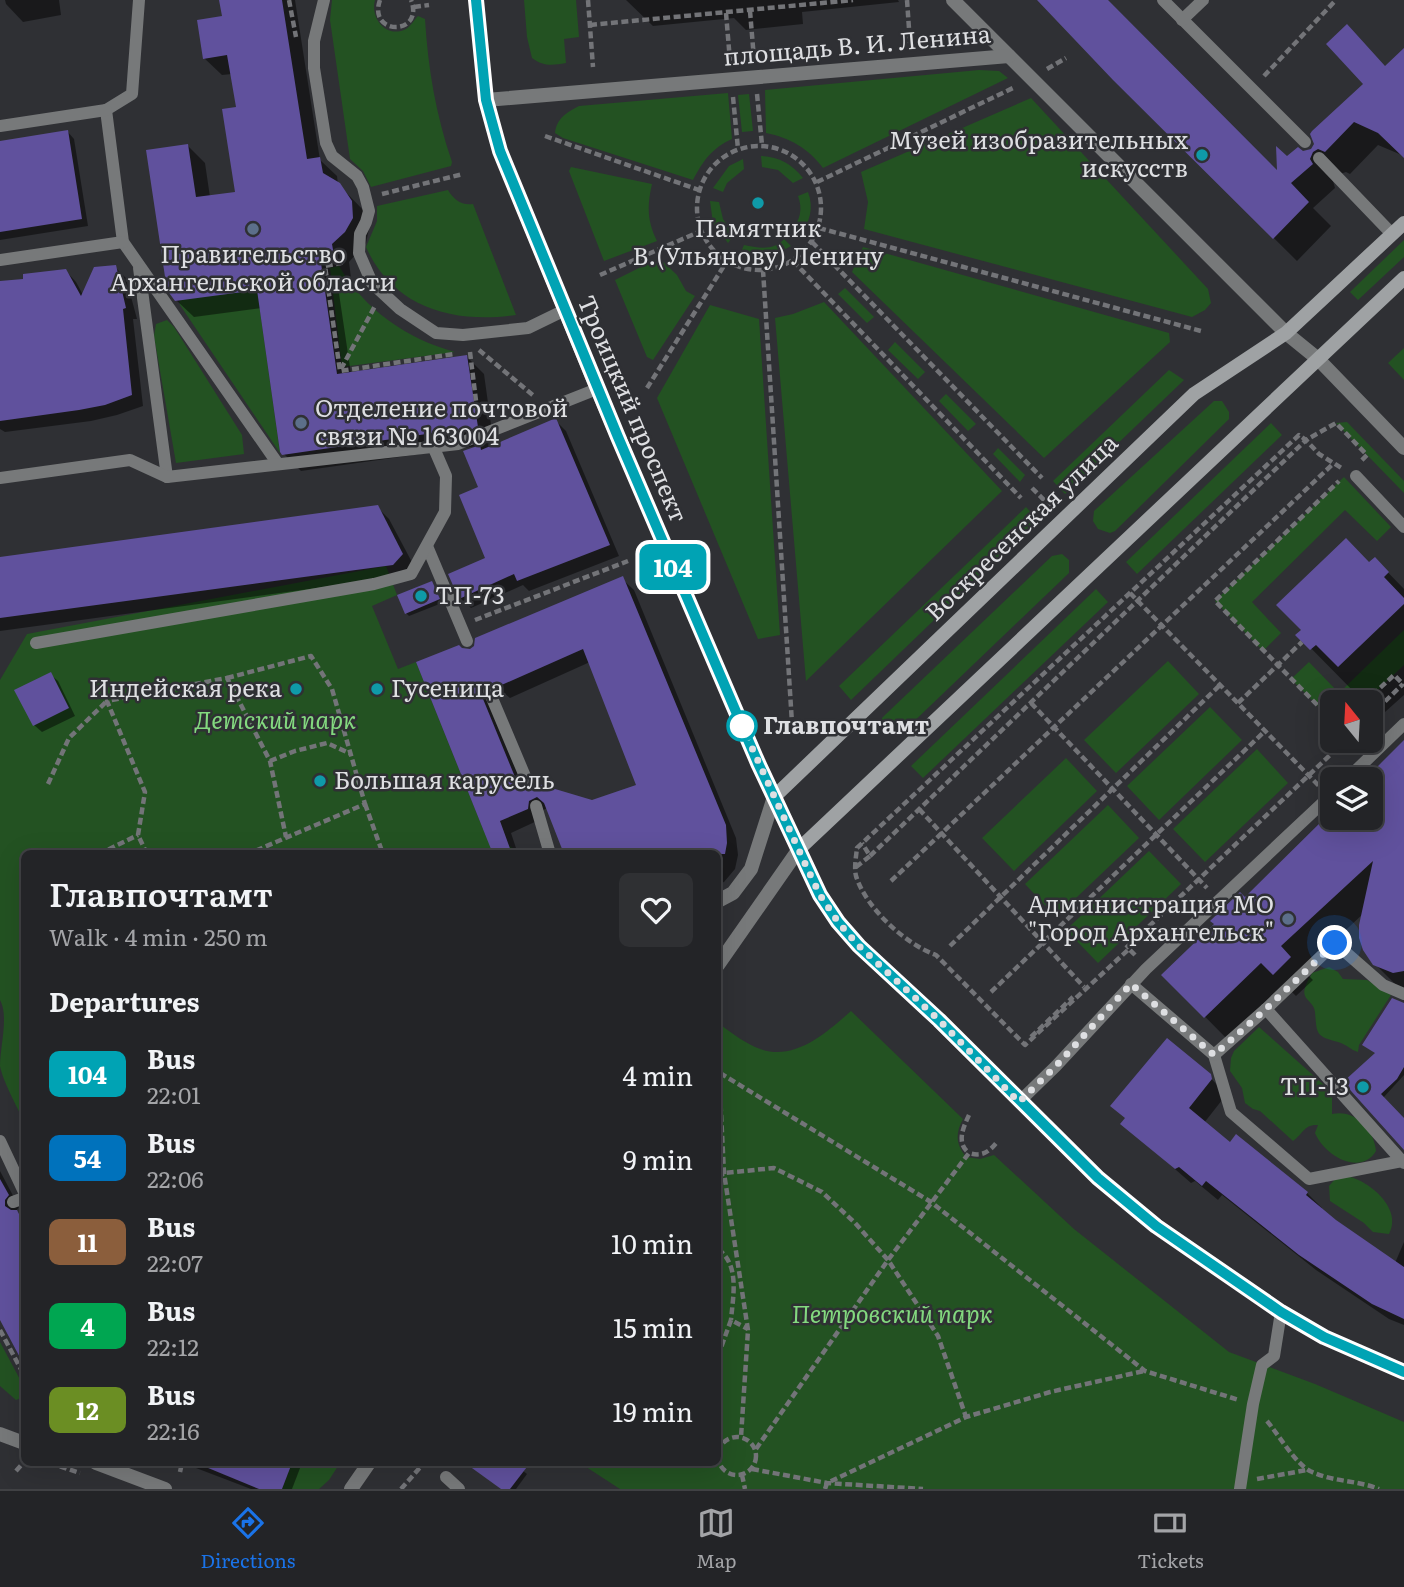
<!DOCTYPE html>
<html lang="en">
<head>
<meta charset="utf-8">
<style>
  :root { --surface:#232427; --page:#2f3033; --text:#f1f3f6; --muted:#a3a4a7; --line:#404144; --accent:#1a73e8 }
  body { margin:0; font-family:Literata,serif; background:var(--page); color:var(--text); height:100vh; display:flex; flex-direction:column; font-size:26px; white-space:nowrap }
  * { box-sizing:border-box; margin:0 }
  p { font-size:23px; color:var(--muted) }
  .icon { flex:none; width:38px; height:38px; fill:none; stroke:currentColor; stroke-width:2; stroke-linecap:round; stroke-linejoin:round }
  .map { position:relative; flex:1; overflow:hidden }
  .details { position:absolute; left:21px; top:850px; width:700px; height:616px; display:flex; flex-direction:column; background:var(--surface); border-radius:10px; box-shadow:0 7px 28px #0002,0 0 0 2px var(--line) }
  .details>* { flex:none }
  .badge { padding:0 14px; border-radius:10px; font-size:24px; line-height:46px }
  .needle { width:46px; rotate:342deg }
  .tools { position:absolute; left:1320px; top:690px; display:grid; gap:14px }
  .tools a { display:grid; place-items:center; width:63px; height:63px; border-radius:10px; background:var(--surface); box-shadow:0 7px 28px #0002,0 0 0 2px var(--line); font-size:35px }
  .you { position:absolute; width:35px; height:35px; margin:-18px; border:5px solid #fff; border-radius:50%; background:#1a73e8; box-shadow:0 0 0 10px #1a73e833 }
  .map>.badge { position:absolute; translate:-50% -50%; box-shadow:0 0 0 4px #fff }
  h2 { padding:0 28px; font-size:26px; line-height:63px }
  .round { display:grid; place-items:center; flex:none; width:74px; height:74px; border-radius:10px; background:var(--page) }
  .headline { display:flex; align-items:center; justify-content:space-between; height:119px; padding:0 28px }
  h1 { font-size:33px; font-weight:600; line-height:52px }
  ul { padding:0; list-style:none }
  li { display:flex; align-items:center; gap:21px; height:84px; padding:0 28px }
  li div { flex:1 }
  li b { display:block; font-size:26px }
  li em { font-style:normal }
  li .badge { min-width:77px; font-weight:700; text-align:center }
  .tab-bar { display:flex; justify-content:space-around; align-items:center; height:98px; border-top:2px solid var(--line); background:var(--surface); font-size:19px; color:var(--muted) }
  .tab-bar a { display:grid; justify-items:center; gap:4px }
  .tab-bar .on { color:var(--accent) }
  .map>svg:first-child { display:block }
  .green { fill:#235222 }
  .shadow { fill:#0007; fill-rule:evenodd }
  .building { fill:#60519d; fill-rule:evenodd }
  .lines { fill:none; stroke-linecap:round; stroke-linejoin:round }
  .path { stroke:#737478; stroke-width:4.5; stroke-dasharray:7 3.5; stroke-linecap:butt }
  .service { stroke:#77797a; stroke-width:12 }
  .minor { stroke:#77797a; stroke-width:14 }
  .tertiary { stroke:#77797a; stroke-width:14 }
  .secondary { stroke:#9fa2a4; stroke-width:14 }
  .line-casing { stroke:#fff; stroke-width:16 }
  .line { stroke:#00a3b4; stroke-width:10 }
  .walk { stroke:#dedfe2; stroke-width:7; stroke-dasharray:0 12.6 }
  .culture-dot { fill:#0f9aa8; stroke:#2f3034; stroke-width:2.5 }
  .service-dot { fill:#5c6f8a; stroke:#2f3034; stroke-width:2.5 }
  .stop-dot { fill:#fff; stroke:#00a3b4; stroke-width:3.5 }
  .labels { text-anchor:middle; stroke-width:5; stroke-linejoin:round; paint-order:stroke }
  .street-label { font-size:24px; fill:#dedfe2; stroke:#2f3034 }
  .poi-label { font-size:24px; fill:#dedfe2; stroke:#2f3034; text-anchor:end }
  .park-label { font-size:24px; font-style:italic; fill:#83d97f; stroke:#2f3034 }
  .stop-label { font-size:24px; font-weight:bold; fill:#dedfe2; stroke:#2f3034; text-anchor:start }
</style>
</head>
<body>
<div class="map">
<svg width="1404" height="1489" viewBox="0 0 1404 1489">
  <rect width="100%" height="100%" fill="#2f3034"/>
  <g class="green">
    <path d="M332 0H375C370 18 386 39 406 29 411 26 414 20 418 16L425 19C428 69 436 115 452 162L451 166 371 187 363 171 350 159 330 20Z"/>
    <path d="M524 0H576L579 37 564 39 566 63C553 65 544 67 532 58L527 37Z"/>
    <path d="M979 70 999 71 1008 78 823 168C808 148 790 138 766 133L765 90Z"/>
    <path d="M728 93 732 139C712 148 703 161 693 180L563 138 555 133C557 118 566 113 579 106Z"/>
    <path d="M749 94 753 131 742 132 738 95Z"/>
    <path d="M1031 98 1208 289 1211 303 1205 310 1192 317 864 229 868 202 861 172Z"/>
    <path d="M761 156C779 157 792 164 803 178L793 183 778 170 762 167Z"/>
    <path d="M743 159 744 169 727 183 723 192 713 188 729 166Z"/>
    <path d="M571 167 652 184C647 206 647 221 657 241L604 261 569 171Z"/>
    <path d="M448 190C453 199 462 206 473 204L516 315C454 324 393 308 366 247L377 221V206Z"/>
    <path d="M808 192C814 208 810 221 800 236L792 230C800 220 803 209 798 196Z"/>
    <path d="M710 201 719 202 723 219 734 235 728 243 713 223Z"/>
    <path d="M784 239 791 246C775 256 760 256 741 252L744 245C758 248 774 251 784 239Z"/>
    <path d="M1404 240V257L1358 300 1350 292Z"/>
    <path d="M863 247 1169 333 1170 342 1044 458 852 272Z"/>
    <path d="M659 258 677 275 686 291 695 296 653 360 647 357 615 280Z"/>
    <path d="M339 266C364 309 407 339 455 352L342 367 330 268Z"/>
    <path d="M242 270 245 292 257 290 280 453 180 305 179 301Z"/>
    <path d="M845 288 874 317 867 323 838 294Z"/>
    <path d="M824 302 1002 491 806 681 775 318 793 314Z"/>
    <path d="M710 305 759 319 780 635 758 639 657 398Z"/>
    <path d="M167 320 174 327 242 435 244 454 176 463 154 336 156 324Z"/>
    <path d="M895 342 925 372 918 379 888 350Z"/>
    <path d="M1404 348V380L1388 363Z"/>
    <path d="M1169 370 1184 380 1065 494 1053 481Z"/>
    <path d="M946 394 976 424 968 431 939 401Z"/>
    <path d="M1214 401H1222L1229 412V419L1115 531 1110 533 1098 529 1093 521 1094 511Z"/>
    <path d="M1347 422 1404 481V493L1336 423Z"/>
    <path d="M1271 423 1282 435 1137 574 1126 562Z"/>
    <path d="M998 448 1025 475 1020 482 993 454Z"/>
    <path d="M1344 477 1391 527 1377 541 1345 510 1252 602 1281 633 1263 651 1215 601Z"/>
    <path d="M1026 507 1038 520 851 700 839 686Z"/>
    <path d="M1062 554 1069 560V573L905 730 894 731 882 725V718L886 714 1052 556Z"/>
    <path d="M386 566 397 595 372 606 398 669 416 662 483 829 522 854H24V1122C17 1106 3 1082 0 1066 0 1046 9 1016 0 1000V680L27 634Z"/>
    <path d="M1096 589 1108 602 923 778 911 766Z"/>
    <path d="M1404 630V665L1365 702H1332V720L1291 679 1309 662 1339 693Z"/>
    <path d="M1168 661 1199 694 1116 773 1084 740Z"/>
    <path d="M1210 707 1242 740 1159 820 1127 786Z"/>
    <path d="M1257 749 1288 783 1205 862 1173 829Z"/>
    <path d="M1066 758 1097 791 1014 871 982 838Z"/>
    <path d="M1108 805 1139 838 1056 917 1025 884Z"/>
    <path d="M1149 851 1181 884 1098 963 1066 930Z"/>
    <path d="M1329 967 1338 972 1343 979 1367 980 1391 995 1359 1045 1358 1052C1351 1050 1346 1044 1338 1042 1315 1036 1317 1034 1315 1012 1314 1001 1301 1000 1305 988 1306 983 1310 978 1312 973Z"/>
    <path d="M851 1011 963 1119C955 1134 956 1144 966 1157L980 1159 994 1155 1074 1229 1229 1352 1315 1384 1404 1422V1489H620L580 1463H718V1023C729 1031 742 1041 755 1047 792 1064 825 1034 851 1011Z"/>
    <path d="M1259 1027 1332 1092V1114C1355 1109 1374 1129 1376 1151 1360 1177 1324 1155 1315 1133L1318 1125C1304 1124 1303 1134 1293 1141L1260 1111 1253 1109 1245 1103 1242 1088 1230 1071 1231 1058 1234 1051Z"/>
    <path d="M1347 1176C1370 1181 1403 1209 1389 1234L1373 1232 1364 1223 1330 1201 1329 1186 1336 1178Z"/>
    <path d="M0 1342 24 1387V1397L16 1400 0 1386Z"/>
    <path d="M292 1463H340L329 1480 319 1489H282Z"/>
  </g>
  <g class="shadow">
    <path d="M5 0H59L61 15 23 22 6 4Z"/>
    <path d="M221 0H295L320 160 337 176 338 184 365 212 370 224 366 243 349 262 351 278 337 280 351 374 467 357 484 374 494 446 555 420 566 431 619 556 529 591 523 585 471 608 460 598 487 559 477 446 301 471 284 454 262 308 194 317 176 300 188 146 205 163 210 197 237 193 238 108 232 74 222 75 204 58 224 17Z"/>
    <path d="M626 0H898L899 2 802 12 803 24 746 30 734 18 653 26Z"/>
    <path d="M1039 0H1106L1279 174 1287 158 1312 150 1386 67 1404 50V156L1378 145 1350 174 1346 172 1337 175 1333 181 1335 188 1313 208 1331 226 1297 261 1114 79Z"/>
    <path d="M67 131 74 139 88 226 0 240V142Z"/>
    <path d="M115 267 126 278 137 319H133L143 406 117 415 91 421 5 432 0 429V283L25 280 65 270 76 282 83 295Z"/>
    <path d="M377 507 389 519 414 566 405 576 0 631V560Z"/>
    <path d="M1375 559 1404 589V695L1385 712 1364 691 1358 696 1298 635Z"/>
    <path d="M622 579 634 590 736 838 738 855 735 869 724 882 718 884V854H566L547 808 540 812 539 820 511 833 518 854H495L462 650 470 651ZM590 662 638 786 592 802 525 790 492 707 494 696 504 693 510 698Z"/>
    <path d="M432 583 442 603 409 616 406 613Z"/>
    <path d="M50 674 58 681 75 716 42 732 34 725Z"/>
    <path d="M1404 742V990L1398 987 1374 963 1364 913 1303 970 1313 980 1296 996 1284 984 1227 1039 1164 975 1326 820 1323 816 1332 808V817H1370V779H1362L1366 775 1369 778Z"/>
    <path d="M1404 1004V1075L1383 1098 1404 1120V1145L1380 1113 1377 1053Z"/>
    <path d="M1209 1076 1226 1095 1204 1123 1230 1144 1307 1193 1322 1208 1321 1210 1395 1263 1404 1242V1325L1389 1319 1316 1270 1222 1195 1218 1200 1195 1181 1191 1183 1123 1124Z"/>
    <path d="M0 1171 19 1207 16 1211 24 1220V1362L0 1317Z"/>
    <path d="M191 1463H302L292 1489H251L196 1468Z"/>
    <path d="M491 1463H513L527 1474 516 1489H502Z"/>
  </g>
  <g class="building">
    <path d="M219 0H282L307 159 320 157 323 173 340 183 352 201 353 218 345 232 332 244 335 261 321 263 337 374 467 355 478 427 456 435 454 430 282 455 280 452 257 290 175 301 167 290 146 150 188 144 196 197 235 192 222 109 236 107 227 55 203 59 197 20 222 16Z"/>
    <path d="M1037 0H1108L1277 170 1276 146 1287 156 1298 147 1303 151 1311 149 1314 144 1310 134 1312 131 1363 84 1326 44 1347 24 1385 66 1404 48V158L1378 133 1354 122 1325 152 1318 149 1313 152 1310 159 1313 164 1291 183 1309 202 1273 239 1113 80Z"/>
    <path d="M68 130 82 219 0 232V141Z"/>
    <path d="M116 265 126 308 123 309 132 395 105 405 79 410 0 421V281L23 279V274L66 269 81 296 94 267Z"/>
    <path d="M556 418 610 545 517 581 514 574 459 599 448 574 485 558 459 495 478 487 463 451 480 445 481 450Z"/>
    <path d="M378 505 403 554 393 565 0 618V557Z"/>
    <path d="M1346 538 1369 562 1375 557 1389 572 1384 577 1404 598V604L1338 667 1316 645 1310 650 1295 635 1301 630 1276 605Z"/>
    <path d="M623 576 726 825 727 843 725 854H564L544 803 537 797 529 801 528 809 500 821 512 854H493L416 662 459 645 462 648 470 649 474 646 475 638ZM583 649 636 785 592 800 535 783 530 789 522 788 515 777 481 694 482 686 489 682 497 687Z"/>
    <path d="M432 581 440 599 405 614 397 595Z"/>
    <path d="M51 672 69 708 33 726 14 690Z"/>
    <path d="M1404 740V971L1393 973 1373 965 1363 950 1359 938V925L1373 861 1281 946 1291 957 1273 975 1261 963 1204 1018 1161 975 1214 924 1210 921 1240 892 1245 897 1326 817H1370V774Z"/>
    <path d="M1392 998 1404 1003V1067L1397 1079 1381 1094 1404 1118V1150L1343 1082 1375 1053 1362 1045Z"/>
    <path d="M1167 1038 1211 1074 1212 1079 1189 1108 1230 1142 1236 1134 1308 1192 1306 1195 1336 1220 1404 1267V1319L1372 1304 1299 1255 1206 1181 1202 1186 1179 1167 1175 1169 1120 1124 1125 1118 1110 1106Z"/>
    <path d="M0 1179 9 1195 5 1200V1206L11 1210H17L24 1224V1365L0 1320Z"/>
    <path d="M196 1463H292L282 1489H259Z"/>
    <path d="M465 1463H530L510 1489H501Z"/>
  </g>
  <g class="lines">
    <g class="path">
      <path d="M289 0 296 37"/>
      <path d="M380 0C367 36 425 36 411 0"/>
      <path d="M588 0 593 67"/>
      <path d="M907 0 910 43"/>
      <path d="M414 7 429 5"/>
      <path d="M750 11 754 59"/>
      <path d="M726 13 730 61"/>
      <path d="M590 25 853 0"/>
      <path d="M1047 69 1066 58"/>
      <path d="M1264 76 1336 0"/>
      <path d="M757 94 762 145"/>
      <path d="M733 97 738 149"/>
      <path d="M545 136 699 190"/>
      <circle cx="759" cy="208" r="62"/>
      <path d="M817 182 1015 87"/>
      <path d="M382 194 463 174"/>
      <path d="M819 228 1201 331"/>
      <path d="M812 242 1042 478"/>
      <path d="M341 261V263L325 266 340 371 454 354"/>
      <path d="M793 261 1021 498"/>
      <path d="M763 270 792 723"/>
      <path d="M600 275 701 231"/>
      <path d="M479 350 534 396"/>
      <path d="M470 352 478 417"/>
      <path d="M341 369 375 306"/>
      <path d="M647 388 727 261"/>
      <path d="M1032 488 1051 507"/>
      <path d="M1130 593 1319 786"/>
      <path d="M475 620 628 561"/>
      <path d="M227 678 311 656 332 689 365 804 248 854"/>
      <path d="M1365 702 1394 675 1404 685"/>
      <path d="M1031 703 1207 888"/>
      <path d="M1238 703 1302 642"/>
      <path d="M1370 716 1403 684"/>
      <path d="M1332 720 1215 601 1339 481"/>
      <path d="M270 761 295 751 327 743 351 754"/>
      <path d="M48 784 69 738 107 701"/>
      <path d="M365 804 383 854"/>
      <path d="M919 809 1084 987"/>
      <path d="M99 854 138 835"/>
      <path d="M147 854 138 835 145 792 107 701 227 678 270 761 286 837"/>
      <path d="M870 856 1306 440 1319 454 1343 469"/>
      <path d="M856 867 870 856 862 843"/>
      <path d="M891 881 1334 463"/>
      <path d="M950 946 1220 685"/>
      <path d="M1126 948 1346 740"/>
      <path d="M1135 955 1129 949 1025 1045 936 955C905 944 866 908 856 876 854 868 856 857 857 848L1299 435 1306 440 1336 423 1367 455 1361 461"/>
      <path d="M991 992 1265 731"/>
      <path d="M1031 1037 1073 997"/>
      <path d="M718 1052 724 1173 748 1330 741 1437"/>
      <path d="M720 1073 931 1202 1145 1371 1239 1400"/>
      <path d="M969 1115C963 1128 956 1143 969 1153"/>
      <path d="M718 1178 724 1173 774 1168 822 1192 855 1223 888 1260 938 1336 966 1417"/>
      <path d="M718 1249C740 1265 733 1296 731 1320"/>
      <path d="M0 1330 24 1375"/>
      <path d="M718 1356 731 1320 748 1329"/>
      <path d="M1267 1421C1278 1434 1295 1463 1310 1471 1332 1482 1357 1480 1379 1489"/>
      <circle cx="737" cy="1456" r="19"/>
      <path d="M756 1449 888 1260 969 1153C982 1157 989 1152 997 1142"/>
      <path d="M50 1463 80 1473"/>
      <path d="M752 1469 827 1483 923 1489"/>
      <path d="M16 1471 24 1462"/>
      <path d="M180 1472 182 1463"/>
      <path d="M742 1475 745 1489"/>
      <path d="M1257 1479 1307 1470"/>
      <path d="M401 1489 424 1463"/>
      <path d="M825 1489 827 1483 966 1417 1050 1392 1144 1371"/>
    </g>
    <g class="service">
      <path d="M139 0 132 94 106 110 123 242 278 464"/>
      <path d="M324 0 314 41V68L326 143 332 156 357 176 363 187 369 211 366 222 360 234 359 253 372 283 400 309 436 333 463 335 528 328 565 310"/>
      <path d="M1163 0 1305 142"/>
      <path d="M1182 20 1203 0"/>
      <path d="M0 126 106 110"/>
      <path d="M1319 158 1392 234"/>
      <path d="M0 260 123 242"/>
      <path d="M139 268 167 477"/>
      <path d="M1356 476 1404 527"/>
      <path d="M0 478 130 460 167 477 458 444 597 389"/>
      <path d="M427 546 467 641"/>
      <path d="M36 643 374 584 411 574 445 512 446 476 433 446"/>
      <path d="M489 691 527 781"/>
      <path d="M1347 779 1404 724"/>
      <path d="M536 806 550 854"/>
      <path d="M1131 984 1214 1055 1231 1112 1309 1179 1402 1161 1404 1163"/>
      <path d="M1266 1009 1402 1161"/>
      <path d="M1214 1055 1266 1009 1335 943 1383 985 1404 994"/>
      <path d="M1019 1102 1056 1066 1146 969 1332 794"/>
      <path d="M0 1141 24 1192"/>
      <path d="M13 1202 24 1198"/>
      <path d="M446 1477 459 1489"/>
      <path d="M1240 1489 1253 1404 1262 1365 1274 1356 1281 1312"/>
    </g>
    <g class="minor">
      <path d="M953 0 1286 333 1318 359 1404 448"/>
      <path d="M486 100 1009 56"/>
    </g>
    <g class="tertiary">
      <path d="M718 901 733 893 751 869 774 797"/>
      <path d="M718 965 799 849"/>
      <path d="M0 1434 24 1443"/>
      <path d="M96 1463 165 1489"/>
      <path d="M351 1489 369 1463"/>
    </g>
    <g class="secondary">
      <path d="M476 0 486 100 500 151 597 389 758 763 820 895 838 922 859 946 939 1020 1098 1178 1156 1226 1281 1312 1324 1337 1404 1372"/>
      <path d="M774 797 1194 394 1286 333 1404 223"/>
      <path d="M799 849 1404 278"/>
    </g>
  </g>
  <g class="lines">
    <g class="line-casing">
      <path id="line" d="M476 0 486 100 500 151 618 437 758 763 820 895 838 922 859 946 939 1020 1098 1178 1156 1226 1281 1312 1324 1337 1404 1372"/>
    </g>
    <use href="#line" class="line"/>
    <path class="walk" d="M742 726 808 870 820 895 838 922 859 946 939 1020 1019 1102 1056 1066 1131 984 1214 1055 1266 1009 1335 943"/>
  </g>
  <g class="culture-dot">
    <circle cx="1202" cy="155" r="7"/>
    <circle cx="758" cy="203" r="7"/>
    <circle cx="421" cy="596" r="7"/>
    <circle cx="296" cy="689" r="7"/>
    <circle cx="377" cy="689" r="7"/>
    <circle cx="320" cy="781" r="7"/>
    <circle cx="1363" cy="1087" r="7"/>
  </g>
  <g class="service-dot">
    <circle cx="253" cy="229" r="7"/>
    <circle cx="301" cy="423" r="7"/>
    <circle cx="1288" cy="919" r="7"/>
  </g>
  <circle class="stop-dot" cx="742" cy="726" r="14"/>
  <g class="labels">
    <g class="street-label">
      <text transform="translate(857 46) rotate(-5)" y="8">площадь В. И. Ленина</text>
      <text transform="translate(632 409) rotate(67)" y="8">Троицкий проспект</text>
      <text transform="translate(1022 528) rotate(-44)" y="8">Воскресенская улица</text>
    </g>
    <g class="poi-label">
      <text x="1188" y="149">Музей изобразительных<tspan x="1188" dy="28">искусств</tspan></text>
      <text x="758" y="237" text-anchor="middle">Памятник<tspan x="758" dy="28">В.(Ульянову) Ленину</tspan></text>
      <text x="253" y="263" text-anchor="middle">Правительство<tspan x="253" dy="28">Архангельской области</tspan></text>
      <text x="315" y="417" text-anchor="start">Отделение почтовой<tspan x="315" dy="28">связи № 163004</tspan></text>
      <text x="435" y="604" text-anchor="start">ТП-73</text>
      <text x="282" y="697">Индейская река</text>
      <text x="391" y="697" text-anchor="start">Гусеница</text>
      <text x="334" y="789" text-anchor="start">Большая карусель</text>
      <text x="1274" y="913">Администрация МО<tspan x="1274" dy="28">"Город Архангельск"</tspan></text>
      <text x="1349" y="1095">ТП-13</text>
    </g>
    <g class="park-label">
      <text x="275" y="729">Детский парк</text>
      <text x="892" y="1323">Петровский парк</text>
    </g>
    <g class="stop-label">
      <text x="763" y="734">Главпочтамт</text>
    </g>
  </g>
</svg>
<div class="tools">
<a><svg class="needle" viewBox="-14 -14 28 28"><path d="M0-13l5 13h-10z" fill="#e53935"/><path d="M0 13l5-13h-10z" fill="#a3a4a7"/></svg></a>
<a><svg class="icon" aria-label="layers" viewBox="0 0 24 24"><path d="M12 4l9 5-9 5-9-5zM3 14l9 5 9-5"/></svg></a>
</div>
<div class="you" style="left:1335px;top:943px"></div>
<b class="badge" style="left:673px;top:567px;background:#00a3b4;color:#fff">104</b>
<section class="details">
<div class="headline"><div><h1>Главпочтамт</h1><p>Walk · 4 min · 250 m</p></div><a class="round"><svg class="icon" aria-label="heart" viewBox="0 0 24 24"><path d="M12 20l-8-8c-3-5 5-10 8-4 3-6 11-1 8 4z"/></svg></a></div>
<h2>Departures</h2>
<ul>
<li><span class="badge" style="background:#00a3b4;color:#fff">104</span><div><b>Bus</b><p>22:01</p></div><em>4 min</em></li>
<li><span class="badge" style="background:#0072bc;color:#fff">54</span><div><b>Bus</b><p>22:06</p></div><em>9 min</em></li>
<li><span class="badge" style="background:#8b5e3c;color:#fff">11</span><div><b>Bus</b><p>22:07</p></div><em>10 min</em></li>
<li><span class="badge" style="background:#00a651;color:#fff">4</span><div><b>Bus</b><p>22:12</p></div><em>15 min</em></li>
<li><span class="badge" style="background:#6b8e23;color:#fff">12</span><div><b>Bus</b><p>22:16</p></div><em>19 min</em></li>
</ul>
</section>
</div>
<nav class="tab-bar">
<a class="on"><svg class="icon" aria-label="directions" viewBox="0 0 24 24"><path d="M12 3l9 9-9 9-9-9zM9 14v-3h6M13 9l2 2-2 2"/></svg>Directions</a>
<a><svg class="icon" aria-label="map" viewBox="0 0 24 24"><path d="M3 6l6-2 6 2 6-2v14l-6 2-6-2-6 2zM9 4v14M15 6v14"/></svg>Map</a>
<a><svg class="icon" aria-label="tickets" viewBox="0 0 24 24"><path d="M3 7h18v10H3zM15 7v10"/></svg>Tickets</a>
</nav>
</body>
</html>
